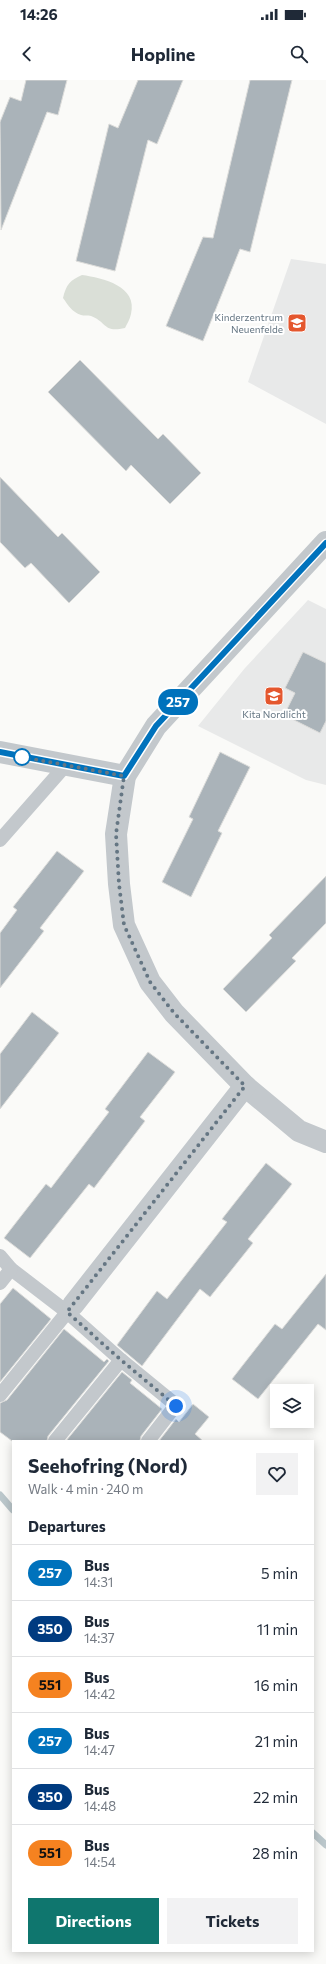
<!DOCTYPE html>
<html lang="en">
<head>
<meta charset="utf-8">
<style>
  :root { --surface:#fff; --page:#f2f2f3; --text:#1f2937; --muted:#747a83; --line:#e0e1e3; --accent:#0f766e }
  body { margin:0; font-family:Commissioner,sans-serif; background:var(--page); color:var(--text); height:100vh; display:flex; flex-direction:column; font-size:15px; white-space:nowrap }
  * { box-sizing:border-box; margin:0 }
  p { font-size:13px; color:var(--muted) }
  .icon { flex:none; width:22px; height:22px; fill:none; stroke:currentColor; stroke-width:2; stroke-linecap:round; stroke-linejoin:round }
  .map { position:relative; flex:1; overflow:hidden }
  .drawer { position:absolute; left:12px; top:1360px; width:302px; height:512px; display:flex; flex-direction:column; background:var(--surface); border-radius:0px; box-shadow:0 2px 10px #0003 }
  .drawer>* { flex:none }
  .badge { padding:0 8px; border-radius:13px; font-size:14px; line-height:26px }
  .buttons { position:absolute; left:270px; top:1304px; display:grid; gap:8px }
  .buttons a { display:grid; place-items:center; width:44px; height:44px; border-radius:0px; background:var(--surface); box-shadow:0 2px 10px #0003; font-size:20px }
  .you { position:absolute; width:20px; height:20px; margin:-10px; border:3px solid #fff; border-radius:50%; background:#1a73e8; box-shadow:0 0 0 6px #1a73e833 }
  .map>.badge { position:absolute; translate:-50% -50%; box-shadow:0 0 0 2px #fff }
  h2 { padding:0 16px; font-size:15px; line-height:36px }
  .round { display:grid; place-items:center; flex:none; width:42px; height:42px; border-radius:0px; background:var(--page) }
  .summary { display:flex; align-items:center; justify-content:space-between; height:68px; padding:0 16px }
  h1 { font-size:19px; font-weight:700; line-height:30px }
  .button { display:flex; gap:8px; margin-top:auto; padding:8px 16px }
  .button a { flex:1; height:46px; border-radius:0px; background:var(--accent); color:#fff; font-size:16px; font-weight:700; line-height:46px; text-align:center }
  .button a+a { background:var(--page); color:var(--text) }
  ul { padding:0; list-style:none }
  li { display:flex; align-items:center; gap:12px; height:56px; padding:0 16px; border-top:1px solid var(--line) }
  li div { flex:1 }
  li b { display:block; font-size:15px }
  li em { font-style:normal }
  li .badge { min-width:44px; font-weight:700; text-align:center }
  .status { display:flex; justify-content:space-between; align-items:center; height:28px; padding:0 20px; background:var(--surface); direction:ltr }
  .status svg { height:11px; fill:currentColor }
  header { display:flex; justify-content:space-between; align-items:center; height:52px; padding:0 16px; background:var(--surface); font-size:18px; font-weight:700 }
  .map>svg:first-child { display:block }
  .built { fill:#e8e9e9 }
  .green { fill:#dadfd7 }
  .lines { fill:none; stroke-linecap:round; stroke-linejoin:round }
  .stream { stroke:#bbc7cb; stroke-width:7 }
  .building { fill:#aab3b9; stroke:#dcdcda }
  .lane { stroke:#c3c8cc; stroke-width:14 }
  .street { stroke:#c3c8cc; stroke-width:22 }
  .line-casing { stroke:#fff; stroke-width:9 }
  .line { stroke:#0072bc; stroke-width:6 }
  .walk { stroke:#657683; stroke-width:4; stroke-dasharray:0 7.2 }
  .stop-dot { fill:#fff; stroke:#0072bc; stroke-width:2 }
  .labels { text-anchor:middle; stroke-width:4; stroke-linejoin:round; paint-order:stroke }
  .poi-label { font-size:10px; fill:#657683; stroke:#fff; text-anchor:end }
</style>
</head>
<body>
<div class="status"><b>14:26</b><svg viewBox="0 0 49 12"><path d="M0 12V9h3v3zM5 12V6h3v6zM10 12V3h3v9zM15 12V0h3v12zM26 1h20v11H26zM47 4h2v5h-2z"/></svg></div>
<header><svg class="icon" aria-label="back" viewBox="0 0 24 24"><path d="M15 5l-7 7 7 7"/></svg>Hopline<svg class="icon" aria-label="search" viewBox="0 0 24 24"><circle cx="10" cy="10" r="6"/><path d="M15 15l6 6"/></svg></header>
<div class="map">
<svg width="326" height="1884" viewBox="0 0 326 1884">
  <rect width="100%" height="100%" fill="#fafaf8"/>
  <g class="built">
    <path d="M291 179 326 184V344L248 302Z"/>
    <path d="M308 520 326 529V705L306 700 198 646 245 588Z"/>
  </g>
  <path class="green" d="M82 195C103 198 138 206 131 234 130 239 127 244 125 248 103 253 107 242 91 236 88 235 84 236 81 235 72 232 68 225 63 218 66 205 70 200 82 195Z"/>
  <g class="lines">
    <g class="stream">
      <path d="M0 1415 13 1430"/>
      <path d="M313 1753 326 1765"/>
    </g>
  </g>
  <g class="building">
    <path d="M26 0H67L58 35 47 32 1 150 0 42 10 17 21 21Z"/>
    <path d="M138 0H183L157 64 148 60 115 191 76 181 109 44 118 48Z"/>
    <path d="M250 0H292L250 172 240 169 203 261 166 246 203 157 213 158Z"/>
    <path d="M80 280 158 359 163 354 201 393 170 424 131 385 126 391 48 312Z"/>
    <path d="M0 397 58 457 62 453 100 492 69 523 31 483 25 488 0 462Z"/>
    <path d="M303 572 326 583V641L320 653 284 635 295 613 285 608Z"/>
    <path d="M220 672 250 687 218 751 222 753 191 817 162 802 193 739 189 737Z"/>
    <path d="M57 771 84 791 40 848 44 851 0 908V853L17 830 13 827Z"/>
    <path d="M326 796V843L292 878 296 881 246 932 223 909 272 858 269 855Z"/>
    <path d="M32 932 59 953 0 1029V974Z"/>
    <path d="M148 972 175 992 140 1037 145 1041 94 1108 89 1104 30 1178 4 1158 46 1104 51 1108 109 1032 105 1029Z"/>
    <path d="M266 1083 292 1104 248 1159 253 1163 210 1217 200 1209 142 1286 117 1265 157 1211 167 1219 227 1142 222 1139Z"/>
    <path d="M326 1194V1250L318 1244 258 1319 232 1299 275 1244 282 1249Z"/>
    <path d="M13 1208 51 1239 0 1302V1224Z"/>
    <path d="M64 1249 104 1282 107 1279 109 1281 48 1356 47 1361H12L0 1352V1323L7 1320Z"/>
    <path d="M122 1292 132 1300 130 1303 162 1329 141 1356 140 1361H66Z"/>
    <path d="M193 1324 209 1337 195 1354 203 1361H159L176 1339 179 1342Z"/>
  </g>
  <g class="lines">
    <g class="lane">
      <path d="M0 760 66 685"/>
      <path d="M0 1176 11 1189 67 1232 121 1280 176 1325 148 1361"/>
      <path d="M0 1203 11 1189"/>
      <path d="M0 1315 73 1225"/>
      <path d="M55 1361 121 1280"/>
    </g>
    <g class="street">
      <path d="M326 462 156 646 125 696 116 754 119 804 124 845 150 902 174 933 245 1006 299 1051 326 1062"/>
      <path d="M0 672 125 696"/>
      <path d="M73 1225 245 1006"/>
    </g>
  </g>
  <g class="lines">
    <g class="line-casing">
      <path id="line" d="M0 672 124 696 156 646 326 463"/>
    </g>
    <use href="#line" class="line"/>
    <path class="walk" d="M22 677 124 696 116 754 119 804 124 845 150 902 174 933 245 1006 67 1232 121 1280 176 1326"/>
  </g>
  <defs>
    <g id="school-square" transform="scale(1)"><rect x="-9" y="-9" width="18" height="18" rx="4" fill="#e4572e" stroke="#fff"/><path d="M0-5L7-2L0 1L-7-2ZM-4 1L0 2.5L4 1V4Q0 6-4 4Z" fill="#fff"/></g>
  </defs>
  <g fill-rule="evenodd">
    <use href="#school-square" x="297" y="243"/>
    <use href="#school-square" x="274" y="616"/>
  </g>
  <circle class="stop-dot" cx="22" cy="677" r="8"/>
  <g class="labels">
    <g class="poi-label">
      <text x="283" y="241">Kinderzentrum<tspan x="283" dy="12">Neuenfelde</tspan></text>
      <text x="274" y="638" text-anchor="middle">Kita Nordlicht</text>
    </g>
  </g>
</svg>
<div class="buttons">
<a><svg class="icon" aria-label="layers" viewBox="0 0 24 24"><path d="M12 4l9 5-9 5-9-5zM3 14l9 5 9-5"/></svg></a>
</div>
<div class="you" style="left:176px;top:1326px"></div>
<b class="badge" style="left:178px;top:622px;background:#0072bc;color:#fff">257</b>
<section class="drawer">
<div class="summary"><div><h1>Seehofring (Nord)</h1><p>Walk · 4 min · 240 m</p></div><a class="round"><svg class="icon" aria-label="heart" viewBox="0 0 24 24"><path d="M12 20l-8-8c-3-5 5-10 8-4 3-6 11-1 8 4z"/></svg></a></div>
<h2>Departures</h2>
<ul>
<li><span class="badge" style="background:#0072bc;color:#fff">257</span><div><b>Bus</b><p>14:31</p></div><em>5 min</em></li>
<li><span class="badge" style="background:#003b80;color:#fff">350</span><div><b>Bus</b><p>14:37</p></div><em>11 min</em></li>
<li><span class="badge" style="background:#f58220;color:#111">551</span><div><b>Bus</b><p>14:42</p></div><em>16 min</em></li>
<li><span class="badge" style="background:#0072bc;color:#fff">257</span><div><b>Bus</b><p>14:47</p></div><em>21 min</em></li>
<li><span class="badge" style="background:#003b80;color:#fff">350</span><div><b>Bus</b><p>14:48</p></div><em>22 min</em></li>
<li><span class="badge" style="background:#f58220;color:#111">551</span><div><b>Bus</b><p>14:54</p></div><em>28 min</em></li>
</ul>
<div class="button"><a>Directions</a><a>Tickets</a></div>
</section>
</div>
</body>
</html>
